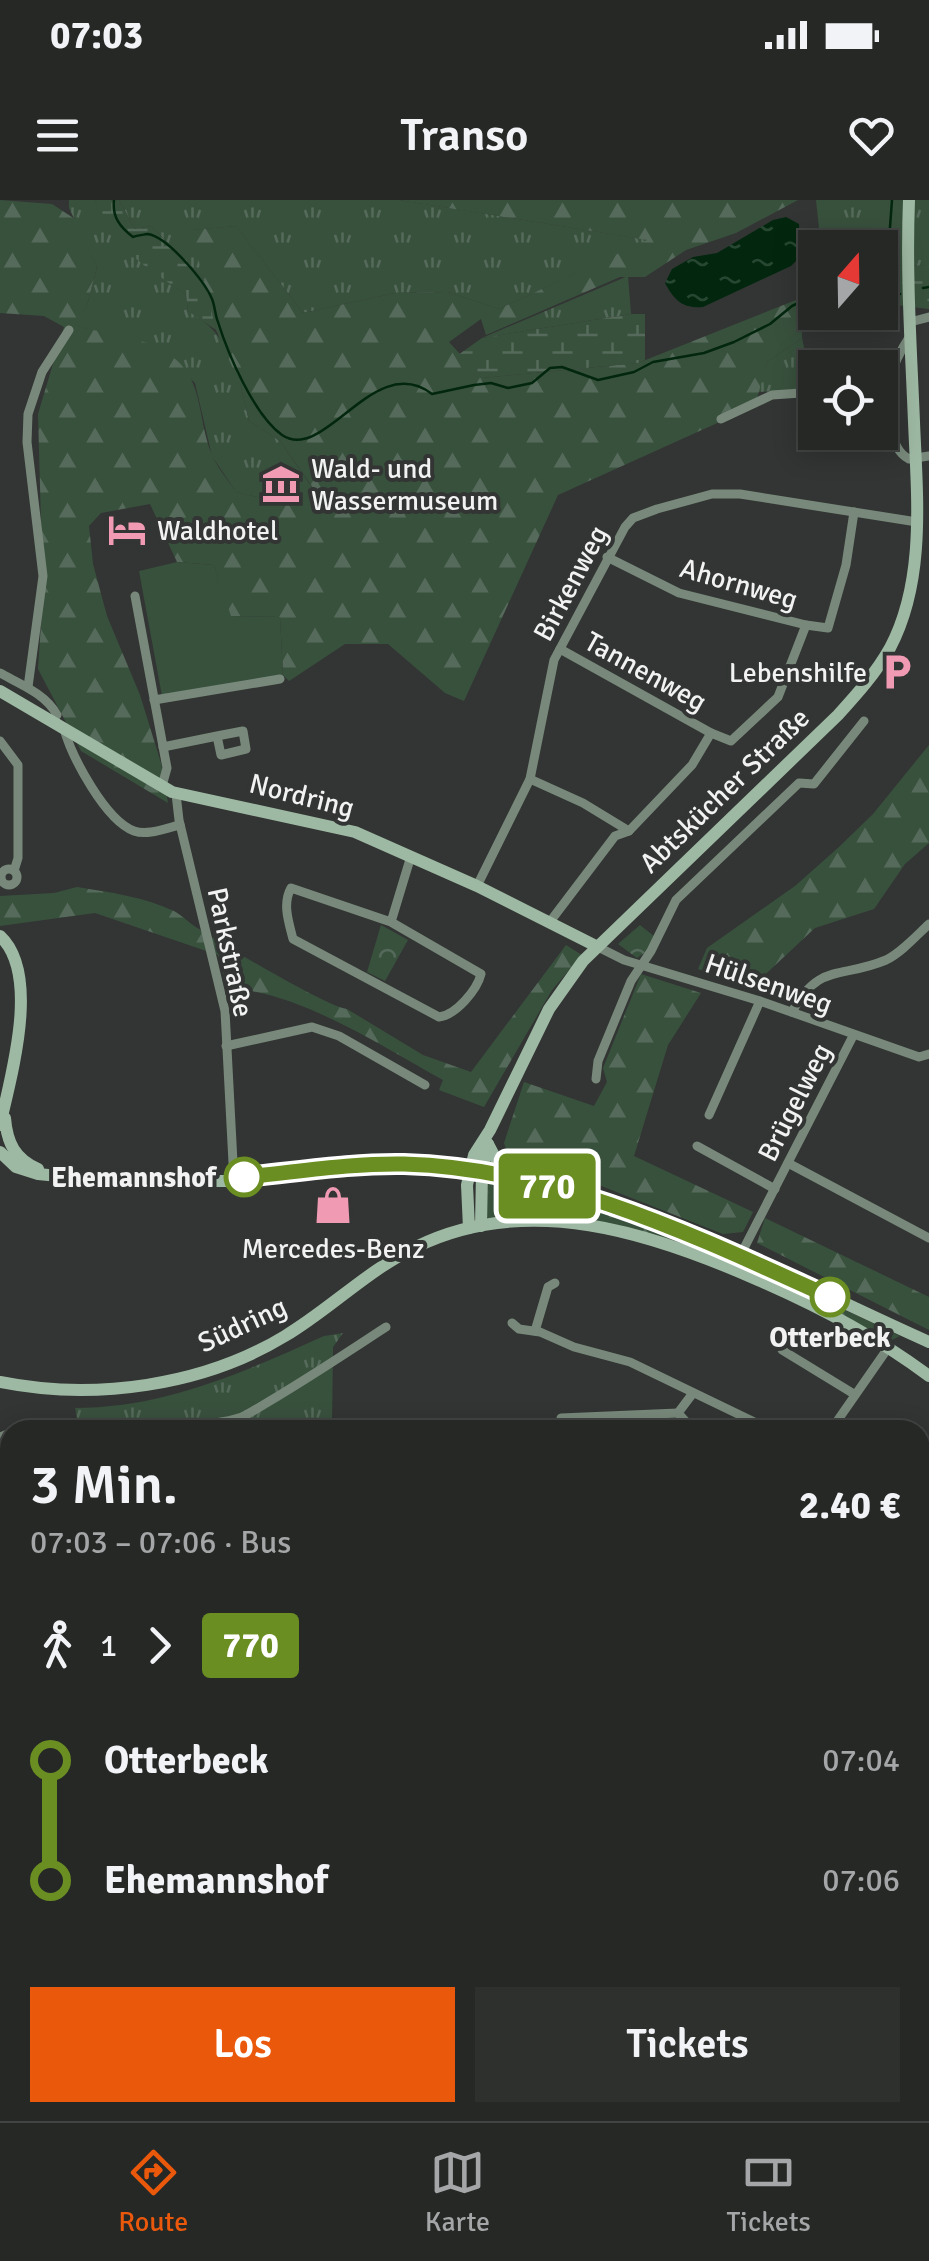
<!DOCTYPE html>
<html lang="de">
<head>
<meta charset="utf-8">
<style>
  :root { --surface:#262826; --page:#2e302e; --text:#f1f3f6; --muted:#a4a6a7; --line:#424443; --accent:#ea580c }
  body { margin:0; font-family:Signika,sans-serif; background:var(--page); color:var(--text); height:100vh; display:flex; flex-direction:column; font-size:38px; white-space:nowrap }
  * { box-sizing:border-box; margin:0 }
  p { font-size:32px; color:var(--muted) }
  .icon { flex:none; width:55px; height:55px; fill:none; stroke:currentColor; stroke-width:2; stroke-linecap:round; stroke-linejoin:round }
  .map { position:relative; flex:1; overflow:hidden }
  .sheet { position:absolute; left:0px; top:1220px; width:930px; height:702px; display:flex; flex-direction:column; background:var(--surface); border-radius:30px 30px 0 0; box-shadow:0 5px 25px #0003,0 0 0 2px var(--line) }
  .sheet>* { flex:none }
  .badge { padding:0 20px; border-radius:8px; font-size:35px; line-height:65px }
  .needle { width:65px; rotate:20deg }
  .fabs { position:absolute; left:798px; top:30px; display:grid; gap:20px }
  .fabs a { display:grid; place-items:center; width:100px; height:100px; border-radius:0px; background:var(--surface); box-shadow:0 5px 25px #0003,0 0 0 2px var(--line); font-size:50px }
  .map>.badge { position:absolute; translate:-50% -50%; box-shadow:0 0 0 5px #fff }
  .legs { display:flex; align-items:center; gap:15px; height:110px; padding:0 30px; font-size:32px }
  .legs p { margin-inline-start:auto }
  .headline { display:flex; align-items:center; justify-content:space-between; height:170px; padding:0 30px }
  h1 { font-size:55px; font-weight:600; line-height:75px }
  .action { display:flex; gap:20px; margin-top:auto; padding:20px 30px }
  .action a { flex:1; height:115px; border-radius:0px; background:var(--accent); color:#fff; font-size:40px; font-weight:600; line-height:115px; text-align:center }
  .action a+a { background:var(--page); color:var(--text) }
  ul { padding:0 30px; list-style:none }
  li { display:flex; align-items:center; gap:35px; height:120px; font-size:38px }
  li i { display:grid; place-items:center; width:15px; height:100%; margin:0 12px; background:currentColor }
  li i::after { content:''; width:25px; height:25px; margin:-12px; border:8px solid; border-radius:50%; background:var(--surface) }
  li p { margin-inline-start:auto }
  li:first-child i { background:linear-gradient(#0000 50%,currentColor 0) }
  li:last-child i { background:linear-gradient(currentColor 50%,#0000 0) }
  .status { display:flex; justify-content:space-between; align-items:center; height:70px; padding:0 50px; background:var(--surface); direction:ltr }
  .status svg { height:28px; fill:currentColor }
  header { display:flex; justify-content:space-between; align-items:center; height:130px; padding:0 30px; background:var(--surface); font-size:45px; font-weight:600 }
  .menu { display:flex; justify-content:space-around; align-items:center; height:140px; border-top:2px solid var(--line); background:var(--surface); font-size:28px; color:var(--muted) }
  .menu a { display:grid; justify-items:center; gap:5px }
  .menu .current { color:var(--accent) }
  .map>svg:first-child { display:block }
  .grass { fill:url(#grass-tufts) }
  .forest { fill:url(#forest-firs) }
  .wetland { fill:url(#wetland-marsh) }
  .park { fill:url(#park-crowns) }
  .garden { fill:#38513d }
  .water { fill:url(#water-ripples) }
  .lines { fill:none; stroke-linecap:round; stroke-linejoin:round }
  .stream { stroke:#02270e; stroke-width:2.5 }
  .street { stroke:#78897b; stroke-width:9 }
  .secondary { stroke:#9eb9a3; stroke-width:12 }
  .line-1-casing { stroke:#fff; stroke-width:22 }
  .line-1 { stroke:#6b8e23; stroke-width:15 }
  .stop-1-dot { fill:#fff; stroke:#6b8e23; stroke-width:5 }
  .labels { text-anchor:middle; stroke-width:8; stroke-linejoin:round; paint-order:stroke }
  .poi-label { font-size:28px; fill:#f1f2f1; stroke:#323533; text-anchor:start }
  .street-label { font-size:28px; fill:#f1f2f1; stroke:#323533 }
  .stop-label { font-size:28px; font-weight:bold; fill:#f1f2f1; stroke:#323533; text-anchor:end }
</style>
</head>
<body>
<div class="status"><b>07:03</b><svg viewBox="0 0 49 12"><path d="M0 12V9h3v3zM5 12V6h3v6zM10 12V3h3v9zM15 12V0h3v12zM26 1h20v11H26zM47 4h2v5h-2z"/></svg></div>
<header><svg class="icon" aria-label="menu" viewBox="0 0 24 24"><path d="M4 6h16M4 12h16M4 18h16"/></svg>Transo<svg class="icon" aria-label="heart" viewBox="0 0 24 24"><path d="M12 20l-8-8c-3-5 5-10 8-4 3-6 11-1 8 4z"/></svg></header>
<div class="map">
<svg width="929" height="1921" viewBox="0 0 929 1921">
  <defs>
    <pattern id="grass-tufts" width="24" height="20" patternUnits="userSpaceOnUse" patternTransform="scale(2.5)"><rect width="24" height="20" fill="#38513d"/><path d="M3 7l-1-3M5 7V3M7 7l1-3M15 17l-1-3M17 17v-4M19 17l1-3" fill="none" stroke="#556a5a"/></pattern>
    <pattern id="forest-firs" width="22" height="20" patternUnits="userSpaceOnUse" patternTransform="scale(2.5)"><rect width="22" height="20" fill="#38513d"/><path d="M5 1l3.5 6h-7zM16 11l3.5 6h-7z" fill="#556a5a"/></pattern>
    <pattern id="wetland-marsh" width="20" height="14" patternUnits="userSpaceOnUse" patternTransform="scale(2.5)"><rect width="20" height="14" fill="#38513d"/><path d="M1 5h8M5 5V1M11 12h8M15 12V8" fill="none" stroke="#556a5a"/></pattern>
    <pattern id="park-crowns" width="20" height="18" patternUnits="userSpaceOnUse" patternTransform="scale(2.5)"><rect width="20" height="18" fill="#38513d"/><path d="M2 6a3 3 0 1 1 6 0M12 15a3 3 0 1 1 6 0" fill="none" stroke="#556a5a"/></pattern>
    <pattern id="water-ripples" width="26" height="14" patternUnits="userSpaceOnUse" patternTransform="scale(2.5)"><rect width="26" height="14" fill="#02270e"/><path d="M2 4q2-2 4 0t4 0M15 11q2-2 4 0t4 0" fill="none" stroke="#274732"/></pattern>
  </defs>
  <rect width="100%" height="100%" fill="#323533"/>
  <g class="grass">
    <path d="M69 0H95C105 41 153 70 186 95L188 111C231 134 239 176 249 221L280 241 318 296 266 299 236 292 212 256 195 183 154 146 73 125 87 105 97 67 69 8Z"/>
    <path d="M119 0H399L648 40 499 109 448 92 395 93 303 113 236 26 192 30 204 79 151 26 135 29Z"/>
    <path d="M816 0H929V66L880 65V48L821 47Z"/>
    <path d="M628 76 631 114 482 138Z"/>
    <path d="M802 138 808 166 806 190 758 192 767 162Z"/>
    <path d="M343 1133 333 1147 332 1220 223 1225 222 1230H79L75 1208C165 1208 244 1172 324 1136Z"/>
    <path d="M920 1359 929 1367V1438L920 1432Z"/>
  </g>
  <g class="forest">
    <path d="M0 0 52 4 75 19 97 67 87 105 74 125C100 133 133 136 157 147 206 172 195 209 211 252 216 266 227 279 236 292L266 299 318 295 280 241 249 221 241 187 216 130 191 30 236 26 303 113 395 93 448 92 499 109 647 40 399 0H798L736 33 686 50 645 77H620L486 135 481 119 449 142 482 178 638 163 801 98 802 138 767 162 755 206 558 295 464 501 445 493 388 444H345L289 481 283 475 280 417 230 416 214 365 177 362 150 304 101 313 89 326 93 364 107 416 140 495 161 563 168 603 81 551 38 469 43 394 38 214 64 127 44 116 0 113Z"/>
    <path d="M929 545V643L905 664 874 709 815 728 753 786 698 769 707 748 795 686 839 647 873 614Z"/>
    <path d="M77 687C109 692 144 697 174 711 183 716 190 724 199 729 218 742 331 809 347 809L423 855 471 872 566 745 582 755 552 790 484 907 439 890 443 880C385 848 293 788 227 789L218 755 95 713 0 726V696L54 693Z"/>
    <path d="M641 774 701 793 668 845 634 956 753 1012 743 1032 723 1034 571 974 509 957 504 943 524 882 594 906 607 882 603 868Z"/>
    <path d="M488 981C528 982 571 998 608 1011 708 1045 804 1091 900 1136L888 1142 676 1041 595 1020 561 1017 489 1019 486 1016Z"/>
    <path d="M765 1018 929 1097V1130L757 1043Z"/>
    <path d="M0 1262 10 1268V1401L0 1396Z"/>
  </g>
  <g class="wetland">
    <path d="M95 0H119L135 29 151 26 204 79 216 130 188 111 186 95C151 69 105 45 95 0Z"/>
    <path d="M880 65 929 66V109L880 103Z"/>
    <path d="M631 114H645V160L638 163 482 178 458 155 482 138Z"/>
  </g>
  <g class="park">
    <path d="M381 725 408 740 385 781 367 772Z"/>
    <path d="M640 725 655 737 649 750 637 758 618 744Z"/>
  </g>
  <path class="garden" d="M177 362 214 365 231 416 280 417 283 475 162 496 139 371Z"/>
  <path class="water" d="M786 17 799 24 800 57 791 66 703 107C683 109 674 100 665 83L672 69 693 57 717 53 773 20Z"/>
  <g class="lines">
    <g class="stream">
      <path d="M114 0C112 17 120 27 133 37 135 36 147 34 148 34 168 37 205 82 212 99 215 106 215 115 218 122 228 154 254 215 282 235 325 264 374 150 432 194L474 185 491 183 508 188 532 183 550 168 562 167 598 180 634 172 653 162 704 153 734 142 770 124 792 106 815 95"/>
      <path d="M923 88 929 87"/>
      <path d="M880 95 900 94"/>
      <path d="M885 95 892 0"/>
      <path d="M0 1305H10"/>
      <path d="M0 1377 10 1383"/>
      <path d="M920 1413 929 1423"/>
    </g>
    <g class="street">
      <path d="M910 122 929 117"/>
      <path d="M910 136C891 165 882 191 890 226 894 240 896 252 909 259L929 256"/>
      <path d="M721 219 772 195 815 192"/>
      <path d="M880 225 893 238"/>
      <path d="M607 357 679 393 806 425"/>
      <path d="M135 396 167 568 162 586"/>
      <path d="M560 449 711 533"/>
      <path d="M0 473C20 484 46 494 57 515L52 522"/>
      <path d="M28 487 43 376 27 242 28 214 42 172 69 130"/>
      <path d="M154 500 280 479"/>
      <path d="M64 529C72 557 105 620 134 631 148 636 166 628 180 625"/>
      <path d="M0 541 18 565V658L14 671"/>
      <path d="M163 547 217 536 221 555 246 549 243 531 217 536"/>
      <path d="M530 579 583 603 629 631"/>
      <path d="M176 594 179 620 225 811 234 981"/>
      <circle cx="9" cy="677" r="8"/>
      <path d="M477 686 530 579 554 460 625 327 633 318 657 309 712 294H740L917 322"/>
      <path d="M391 722 291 688C282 704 289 723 293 739L439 817C456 815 477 790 481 774L391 722 411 656"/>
      <path d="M549 723 615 636 629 631 692 565 711 533 731 541 778 497 806 425 828 428 846 365 854 312"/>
      <path d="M596 746 624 760 760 801 919 857 929 854"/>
      <path d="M792 812C819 762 841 779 886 760 902 752 916 736 929 724"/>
      <path d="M226 846 312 827 339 836 425 885"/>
      <path d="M596 879 598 861 631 781 651 751 676 700 799 583 814 584 864 521"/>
      <path d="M709 915 760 801"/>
      <path d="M697 946 775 989"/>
      <path d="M788 963 929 1038"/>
      <path d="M740 1056 853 836"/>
      <path d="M512 1123 519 1129 540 1132 574 1147 630 1162 771 1230"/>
      <path d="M535 1131 548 1087 555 1083"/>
      <path d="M782 1150 854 1194"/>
      <path d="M693 1193 678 1213 688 1224 701 1230"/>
      <path d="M561 1218 678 1213"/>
      <path d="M194 1230C211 1220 230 1224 246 1215 294 1188 339 1158 386 1127"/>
      <path d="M835 1230 833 1227 888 1148"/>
      <path d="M0 1237 10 1233"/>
      <path d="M0 1253 10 1259"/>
      <path d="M0 1474 10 1486"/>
      <path d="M0 1785 10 1789"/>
      <path d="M190 1921 193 1912"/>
    </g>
    <g class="secondary">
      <path d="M0 491 172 592 355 632 477 686 596 746"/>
      <path d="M0 736C41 774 11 876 0 925"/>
      <path d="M5 918C7 943 15 959 38 969"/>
      <path d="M488 944 497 961 521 972"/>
      <path d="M0 952 16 967 38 974 110 981H234L244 977C310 971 377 961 442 967 615 982 774 1073 929 1142"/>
      <path d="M481 1026 482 972 488 944"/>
      <path d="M469 1028 467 985 474 955 490 930 549 809 583 761 838 515C857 494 876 473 890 448 926 380 917 296 914 222 911 148 906 74 909 0"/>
      <path d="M0 1182C94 1201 203 1186 285 1136 330 1109 368 1070 416 1047 528 992 652 1033 758 1080 818 1106 877 1137 929 1176"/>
    </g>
  </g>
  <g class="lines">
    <g class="line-1-casing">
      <path id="line-1" d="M244 977C297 972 351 963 404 964 555 968 695 1036 830 1097"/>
    </g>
    <use href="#line-1" class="line-1"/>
  </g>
  <defs>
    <g id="museum-bare" transform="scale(3)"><path d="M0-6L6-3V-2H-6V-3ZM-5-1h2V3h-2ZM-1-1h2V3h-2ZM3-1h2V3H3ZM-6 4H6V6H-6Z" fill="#f09ab4" stroke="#323533" stroke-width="2.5" paint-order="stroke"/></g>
    <g id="hotel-bare" transform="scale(3)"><path d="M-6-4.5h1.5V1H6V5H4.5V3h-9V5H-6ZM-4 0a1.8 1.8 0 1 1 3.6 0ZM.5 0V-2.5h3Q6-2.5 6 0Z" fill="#f09ab4" stroke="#323533" stroke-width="2.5" paint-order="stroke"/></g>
    <g id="parking-bare" transform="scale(3)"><path d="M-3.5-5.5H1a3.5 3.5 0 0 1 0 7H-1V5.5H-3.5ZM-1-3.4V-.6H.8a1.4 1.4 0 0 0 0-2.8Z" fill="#f09ab4" stroke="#323533" stroke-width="2.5" paint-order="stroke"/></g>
    <g id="shop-bare" transform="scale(3)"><path d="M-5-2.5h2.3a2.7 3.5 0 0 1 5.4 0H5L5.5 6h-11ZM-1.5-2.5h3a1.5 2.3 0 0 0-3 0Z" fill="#f09ab4" stroke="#323533" stroke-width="2.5" paint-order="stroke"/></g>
  </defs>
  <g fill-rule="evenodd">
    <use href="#museum-bare" x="281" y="284"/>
    <use href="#hotel-bare" x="127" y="330"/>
    <use href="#parking-bare" x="897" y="472"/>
    <use href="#shop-bare" x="333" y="1005"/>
  </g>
  <g class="stop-1-dot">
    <circle cx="244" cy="977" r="18"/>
    <circle cx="830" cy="1097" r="18"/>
  </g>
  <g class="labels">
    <g class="poi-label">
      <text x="311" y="278">Wald- und<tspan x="311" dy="32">Wassermuseum</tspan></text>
      <text x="157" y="340">Waldhotel</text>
      <text x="867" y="482" text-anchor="end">Lebenshilfe</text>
      <text x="333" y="1058" text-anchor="middle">Mercedes-Benz</text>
    </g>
    <g class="street-label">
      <text transform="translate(570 383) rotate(-62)" y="10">Birkenweg</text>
      <text transform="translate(739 383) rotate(16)" y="10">Ahornweg</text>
      <text transform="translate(646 471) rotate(29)" y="10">Tannenweg</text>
      <text transform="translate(724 590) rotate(-44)" y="10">Abtskücher Straße</text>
      <text transform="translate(302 595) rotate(14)" y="10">Nordring</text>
      <text transform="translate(231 752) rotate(78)" y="10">Parkstraße</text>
      <text transform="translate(769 783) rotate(19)" y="10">Hülsenweg</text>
      <text transform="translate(794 902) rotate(-63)" y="10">Brügelweg</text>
      <text transform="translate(242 1124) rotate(-25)" y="10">Südring</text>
    </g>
    <g class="stop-label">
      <text x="216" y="987">Ehemannshof</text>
      <text x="830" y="1147" text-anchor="middle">Otterbeck</text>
    </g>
  </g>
</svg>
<div class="fabs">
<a><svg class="needle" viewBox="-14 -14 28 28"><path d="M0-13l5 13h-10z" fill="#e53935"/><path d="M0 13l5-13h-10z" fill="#a4a6a7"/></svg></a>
<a><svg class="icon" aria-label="locate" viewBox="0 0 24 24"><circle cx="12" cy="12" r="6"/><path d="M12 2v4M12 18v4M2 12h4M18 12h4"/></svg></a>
</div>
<b class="badge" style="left:547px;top:986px;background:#6b8e23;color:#fff">770</b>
<section class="sheet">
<div class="headline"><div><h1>3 Min.</h1><p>07:03 – 07:06 · Bus</p></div><b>2.40 €</b></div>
<div class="legs"><svg class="icon" aria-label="walk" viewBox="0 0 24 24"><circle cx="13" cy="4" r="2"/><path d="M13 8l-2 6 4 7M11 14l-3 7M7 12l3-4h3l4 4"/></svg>1<svg class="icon" aria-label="forward" viewBox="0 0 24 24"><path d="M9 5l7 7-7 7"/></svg><b class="badge" style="background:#6b8e23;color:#fff">770</b></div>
<ul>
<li><i style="color:#6b8e23"></i><b>Otterbeck</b><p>07:04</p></li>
<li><i style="color:#6b8e23"></i><b>Ehemannshof</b><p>07:06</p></li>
</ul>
<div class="action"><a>Los</a><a>Tickets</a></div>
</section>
</div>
<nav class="menu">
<a class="current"><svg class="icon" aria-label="directions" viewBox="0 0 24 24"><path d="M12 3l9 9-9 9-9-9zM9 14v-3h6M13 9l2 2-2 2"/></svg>Route</a>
<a><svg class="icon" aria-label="map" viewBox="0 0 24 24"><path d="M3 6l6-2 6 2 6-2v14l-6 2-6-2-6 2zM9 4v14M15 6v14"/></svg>Karte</a>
<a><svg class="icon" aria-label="tickets" viewBox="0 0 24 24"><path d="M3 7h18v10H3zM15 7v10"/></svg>Tickets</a>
</nav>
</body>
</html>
